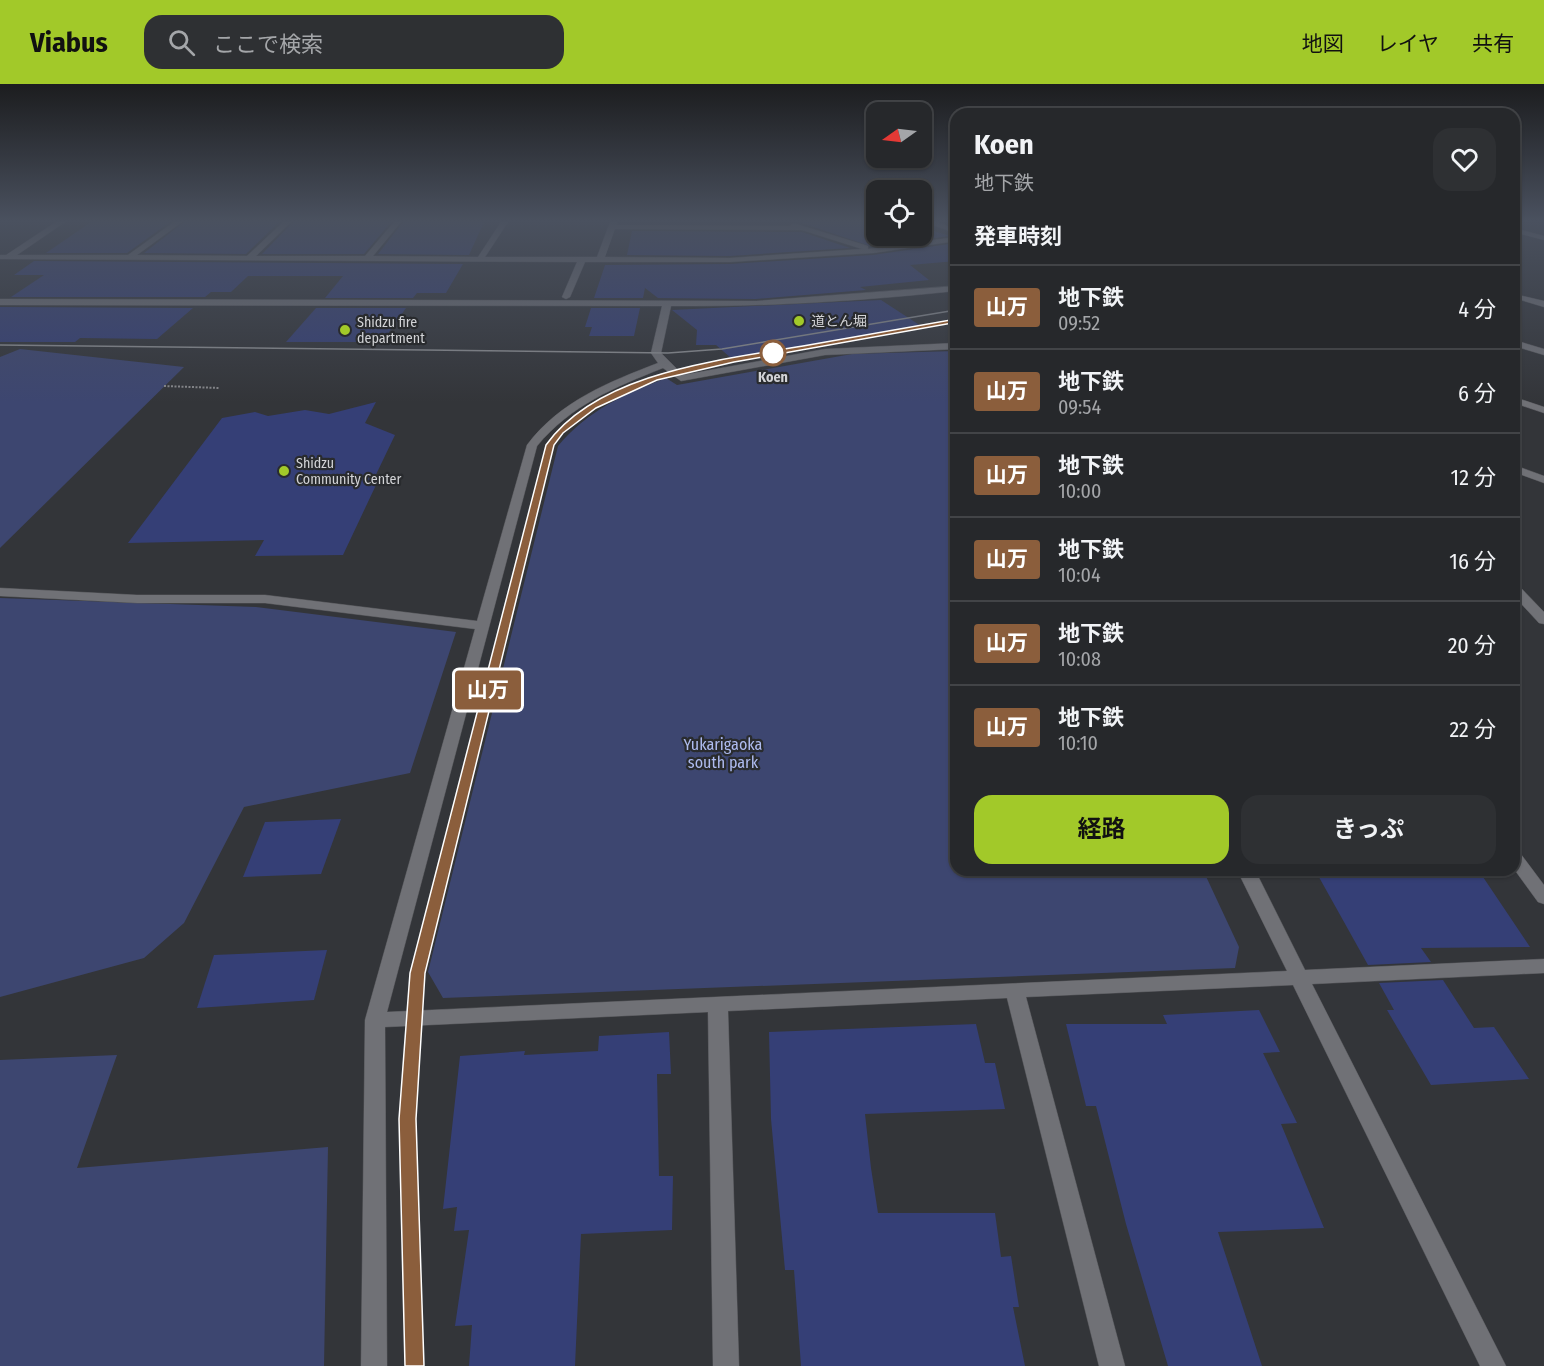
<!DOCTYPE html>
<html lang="ja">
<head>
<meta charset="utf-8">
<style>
  :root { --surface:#26282b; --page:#2e3033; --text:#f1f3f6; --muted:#a4a6a9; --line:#424447; --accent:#a2c929 }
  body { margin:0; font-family:"Fira Sans Condensed","Noto Sans JP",sans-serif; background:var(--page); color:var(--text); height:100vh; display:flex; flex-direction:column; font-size:22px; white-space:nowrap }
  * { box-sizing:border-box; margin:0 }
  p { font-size:20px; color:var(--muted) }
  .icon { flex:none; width:33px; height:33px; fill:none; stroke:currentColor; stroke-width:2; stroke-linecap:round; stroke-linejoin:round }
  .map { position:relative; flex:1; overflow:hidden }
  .sheet { position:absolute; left:950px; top:24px; width:570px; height:768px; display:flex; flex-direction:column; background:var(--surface); border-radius:18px; box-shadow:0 2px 4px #0004,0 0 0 2px var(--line) }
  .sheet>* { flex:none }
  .badge { padding:0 12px; border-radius:4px; font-size:21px; line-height:39px }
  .needle { width:39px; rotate:256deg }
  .tools { position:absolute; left:866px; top:18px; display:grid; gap:12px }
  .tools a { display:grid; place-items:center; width:66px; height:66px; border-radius:12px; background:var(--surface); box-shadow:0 2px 4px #0004,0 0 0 2px var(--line); font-size:30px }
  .map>.badge { position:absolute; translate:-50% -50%; box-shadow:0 0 0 3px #fff }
  h2 { padding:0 24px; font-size:22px; line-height:54px }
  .round { display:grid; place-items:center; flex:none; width:63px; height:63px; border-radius:18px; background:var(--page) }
  .overview { display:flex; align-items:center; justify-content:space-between; height:102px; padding:0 24px }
  h1 { font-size:28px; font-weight:700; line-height:45px }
  .button { display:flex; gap:12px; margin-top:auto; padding:12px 24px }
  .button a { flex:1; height:69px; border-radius:18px; background:var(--accent); color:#111; font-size:24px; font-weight:700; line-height:69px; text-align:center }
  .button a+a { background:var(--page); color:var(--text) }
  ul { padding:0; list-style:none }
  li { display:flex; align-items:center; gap:18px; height:84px; padding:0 24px; border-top:2px solid var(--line) }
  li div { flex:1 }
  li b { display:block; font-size:22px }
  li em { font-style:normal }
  li .badge { min-width:66px; font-weight:700; text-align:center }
  header { display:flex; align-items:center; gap:36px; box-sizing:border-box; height:84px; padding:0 30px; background:var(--accent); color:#111 }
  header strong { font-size:28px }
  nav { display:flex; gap:33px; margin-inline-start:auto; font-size:21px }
  .search { width:420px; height:54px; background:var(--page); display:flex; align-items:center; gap:15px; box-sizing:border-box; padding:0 21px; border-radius:18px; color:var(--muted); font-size:22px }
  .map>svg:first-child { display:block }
  .green { fill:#3d4670 }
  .building { fill:#353f76 }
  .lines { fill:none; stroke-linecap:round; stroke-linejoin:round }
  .minor-casing { stroke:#525357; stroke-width:1 }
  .path { stroke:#87888b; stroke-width:2; stroke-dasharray:2 1.5; stroke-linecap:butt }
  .minor { fill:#707176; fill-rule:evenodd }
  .tram-far1 { stroke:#8b8d90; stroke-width:1.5 }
  .tram { stroke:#8b8d90; stroke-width:2 }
  .line { fill:#8b5e3c; stroke:#fff; stroke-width:1.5 }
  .poi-dot { fill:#a2c929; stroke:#292b2e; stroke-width:2 }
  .stop-dot { fill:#fff; stroke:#8b5e3c; stroke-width:3 }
  .labels { text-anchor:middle; stroke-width:4.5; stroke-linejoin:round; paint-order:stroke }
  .far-poi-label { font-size:14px; fill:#d2d3d6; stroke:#292b2e; text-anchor:start }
  .far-stop-label { font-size:14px; font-weight:bold; fill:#d2d3d6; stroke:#292b2e }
  .park-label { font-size:16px; fill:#afbcf0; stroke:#292b2e }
</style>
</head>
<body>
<header>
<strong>Viabus</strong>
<div class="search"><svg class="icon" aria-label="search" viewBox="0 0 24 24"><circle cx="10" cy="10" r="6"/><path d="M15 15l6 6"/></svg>ここで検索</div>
<nav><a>地図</a><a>レイヤ</a><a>共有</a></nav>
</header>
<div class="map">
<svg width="1544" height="1282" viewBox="0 0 1544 1282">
  <rect width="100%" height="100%" fill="#333539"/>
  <g class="green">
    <path d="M20 265 184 283 0 464V273Z"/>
    <path d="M955 267 956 786H1203L1239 863 1235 884 443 914 428 888 558 362C588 326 625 310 666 294L677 301 852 270Z"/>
    <path d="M0 514 256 523 456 548 410 689 244 723 184 839 144 874 0 913Z"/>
    <path d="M117 971 77 1084 328 1063 324 1282H0V976Z"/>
  </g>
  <g class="building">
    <path d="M91 138H170L127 169H46Z"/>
    <path d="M184 138H279L246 170 144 169Z"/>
    <path d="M293 138H391L364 170H262Z"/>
    <path d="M403 138H484L469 171 378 170Z"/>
    <path d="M799 138H876V152H921V143L950 152 870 162Z"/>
    <path d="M632 147 802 148 850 164 730 172 627 171Z"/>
    <path d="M956 159V177L910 181 929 196 860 203 866 206 756 215 658 214 645 204 643 214H594L605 181 730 180 873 171Z"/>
    <path d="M34 177 463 180 446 209H417L413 214H325L343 192H248L231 208H211L205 213H11L44 191H14Z"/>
    <path d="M881 216 921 242 731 274 716 261H696L697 246 672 226Z"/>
    <path d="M0 223 193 224 157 255 80 254 75 258H0Z"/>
    <path d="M316 224H406L382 258H286Z"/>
    <path d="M591 224H640L634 252H589L592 243H585Z"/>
    <path d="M376 318 365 339 395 351 371 401H376L343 471 255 472 264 456 128 459 222 334 255 328 268 332 305 326 329 330Z"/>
    <path d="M341 735 321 790 243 793 265 738Z"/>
    <path d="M1315 786 1479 787 1530 863 1421 864 1431 878 1368 881Z"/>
    <path d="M327 866 314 916 197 924 214 871Z"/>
    <path d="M1443 896 1474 944 1494 943 1529 995 1431 1001 1387 926H1394L1379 899Z"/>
    <path d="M1259 926 1280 968 1263 969 1297 1039 1281 1040 1324 1144 1218 1148 1262 1282H1168L1126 1140 1096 1022H1086L1066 940H1167L1163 931Z"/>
    <path d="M976 940 985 979H995L1005 1025 865 1030 871 1084 878 1129H995L1001 1173 1011 1172 1019 1223H1013L1025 1282H801L794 1186H785L771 1035 769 948Z"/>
    <path d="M669 948 671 990H657L659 1092H673L672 1146 581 1150 575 1282H469L472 1241 455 1242 469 1146 454 1147 457 1123 443 1125 460 972 525 967 524 971 598 967 599 952Z"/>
  </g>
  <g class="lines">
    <g class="minor-casing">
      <g id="minor">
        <path d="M56 138H65L17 171H128L174 138H182L137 171 247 172 283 138H291L256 172H365L394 138H401L373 172 478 173 501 138H508L485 173H597L610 138H617V141L790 142 793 139 868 162V165L956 153V157L873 169 730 178H585L570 213 566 215 562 213 577 178 0 175V171H6ZM615 145 802 146 862 165 730 174 605 173Z"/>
        <path d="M924 138H936L956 145V149Z"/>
        <path d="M1514 144 1544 152V156L1514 148Z"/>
        <path d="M956 202V207C861 217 766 223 671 222L661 269 683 291 825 265 956 259V265L825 271 681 297 663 284C615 303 571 321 537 362L387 928 1287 887 1237 786H1255L1305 886 1544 875V889L1312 900 1506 1282H1480L1293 901 1026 913 1125 1282H1099L1007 914 728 927 739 1282H713L708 928 385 943 387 1282H361L365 936 475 545 265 519H137L0 512V504L137 511H265L477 537 527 361C560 317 609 298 658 279L651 269 662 222 0 221V215L756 217Z"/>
        <path d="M1514 210 1544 217V223L1514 214Z"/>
        <path d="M1514 256 1544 265V271L1514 262Z"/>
        <path d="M1514 313 1544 323V329L1514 319Z"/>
        <path d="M1514 381 1544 392V399L1514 388Z"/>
        <path d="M1514 501 1519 502 1544 528V540L1539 539 1514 512Z"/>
        <path d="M1514 767 1520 769 1544 801V820L1538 818 1514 785Z"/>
      </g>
    </g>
    <path class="path" d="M164 302 219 304"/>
    <use href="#minor" class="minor"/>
    <g class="tram-far1">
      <path d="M0 261 668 269 722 265 956 226"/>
      <path d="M415 928 418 889 550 361 572 337 598 318 659 292 726 277 956 237"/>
    </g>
    <path class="tram" d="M415 1282 408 1035 415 926"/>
  </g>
  <linearGradient id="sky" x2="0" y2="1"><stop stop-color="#1c1d1f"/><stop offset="0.43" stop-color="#4a515f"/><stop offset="1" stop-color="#4a515f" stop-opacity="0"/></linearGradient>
  <rect width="1544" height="318" fill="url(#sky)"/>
  <path class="line" d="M956 235 958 238 734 278 657 296 596 324 563 349 554 361 425 889 416 1035 424 1282H405L399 1035 410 889 546 361C598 288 721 276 803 262 854 253 905 244 956 235Z"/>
  <g class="poi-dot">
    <circle cx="799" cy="237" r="6"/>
    <circle cx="345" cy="246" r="6"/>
    <circle cx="284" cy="387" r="6"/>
  </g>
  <circle class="stop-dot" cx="773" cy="269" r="12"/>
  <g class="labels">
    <g class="far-poi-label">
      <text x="811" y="242">道とん堀</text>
      <text x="357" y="243">Shidzu fire<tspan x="357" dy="16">department</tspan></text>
      <text x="296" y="384">Shidzu<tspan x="296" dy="16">Community Center</tspan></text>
    </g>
    <g class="far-stop-label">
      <text x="773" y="298">Koen</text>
    </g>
    <g class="park-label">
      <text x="723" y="666">Yukarigaoka<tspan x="723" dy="18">south park</tspan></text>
    </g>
  </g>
</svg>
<div class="tools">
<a><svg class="needle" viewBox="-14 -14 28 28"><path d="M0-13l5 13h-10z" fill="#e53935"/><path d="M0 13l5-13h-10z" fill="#a4a6a9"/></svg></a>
<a><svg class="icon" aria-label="locate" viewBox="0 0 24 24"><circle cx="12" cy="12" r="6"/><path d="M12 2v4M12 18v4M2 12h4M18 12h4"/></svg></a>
</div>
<b class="badge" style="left:488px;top:606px;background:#8b5e3c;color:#fff">山万</b>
<section class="sheet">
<div class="overview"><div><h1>Koen</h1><p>地下鉄</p></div><a class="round"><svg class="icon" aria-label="heart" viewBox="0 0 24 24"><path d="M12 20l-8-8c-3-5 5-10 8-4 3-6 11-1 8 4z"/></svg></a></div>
<h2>発車時刻</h2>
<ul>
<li><span class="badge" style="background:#8b5e3c;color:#fff">山万</span><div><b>地下鉄</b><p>09:52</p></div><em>4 分</em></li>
<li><span class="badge" style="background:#8b5e3c;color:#fff">山万</span><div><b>地下鉄</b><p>09:54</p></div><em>6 分</em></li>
<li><span class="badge" style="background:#8b5e3c;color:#fff">山万</span><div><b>地下鉄</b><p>10:00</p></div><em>12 分</em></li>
<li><span class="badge" style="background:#8b5e3c;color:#fff">山万</span><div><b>地下鉄</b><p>10:04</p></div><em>16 分</em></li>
<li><span class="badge" style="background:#8b5e3c;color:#fff">山万</span><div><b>地下鉄</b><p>10:08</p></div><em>20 分</em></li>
<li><span class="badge" style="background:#8b5e3c;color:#fff">山万</span><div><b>地下鉄</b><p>10:10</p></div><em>22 分</em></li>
</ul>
<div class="button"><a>経路</a><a>きっぷ</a></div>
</section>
</div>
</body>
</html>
